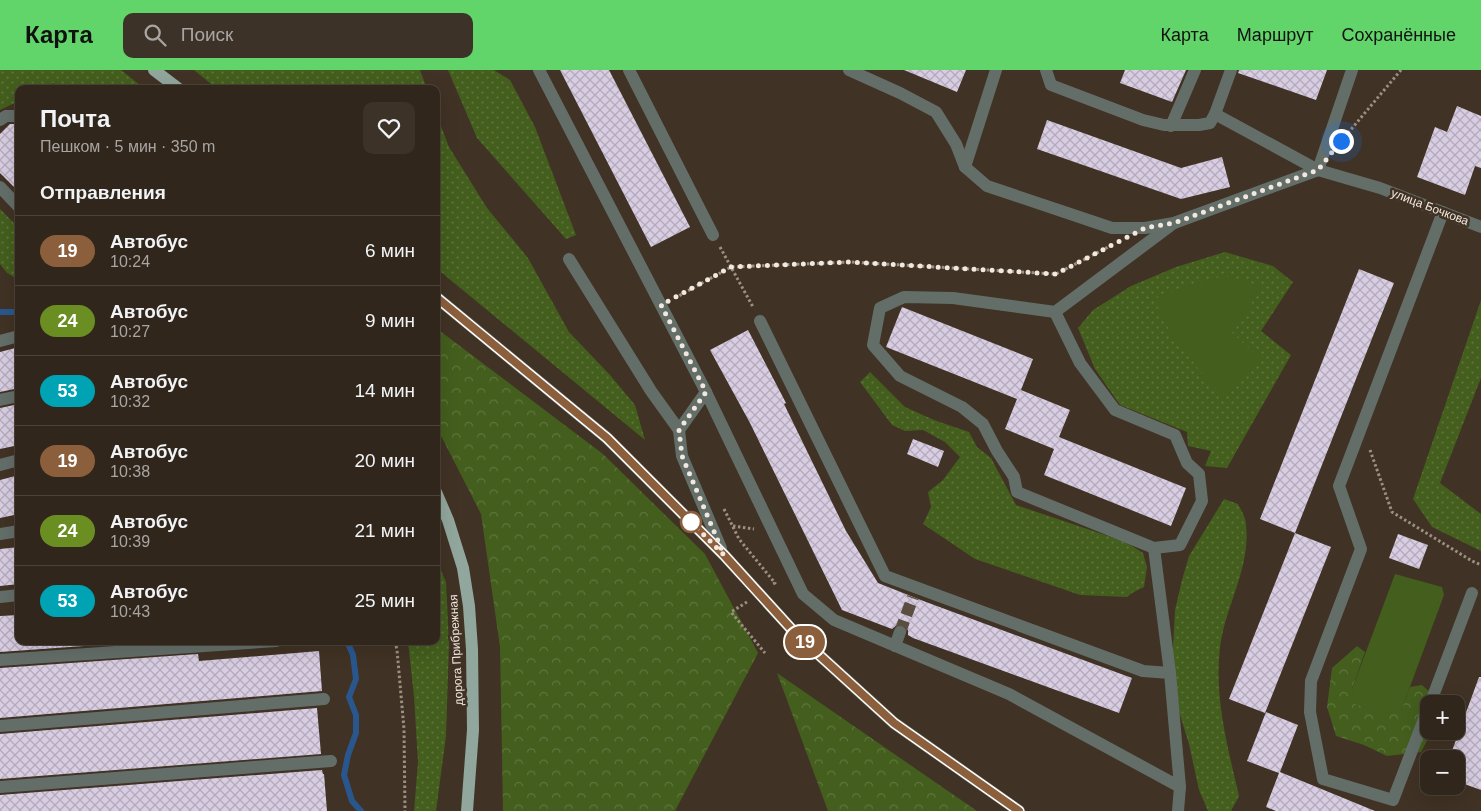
<!DOCTYPE html>
<html lang="ru">
<head>
<meta charset="utf-8">
<style>
  :root { --surface:#30261b; --page:#3c3228; --text:#f1f3f6; --muted:#a8a5a3; --line:#4b433a; --accent:#61d56a }
  body { margin:0; font-family:Arial,sans-serif; background:var(--page); color:var(--text); height:100vh; display:flex; flex-direction:column; font-size:19px; white-space:nowrap }
  * { box-sizing:border-box; margin:0 }
  p { font-size:16px; color:var(--muted) }
  .icon { flex:none; width:28px; height:28px; fill:none; stroke:currentColor; stroke-width:2; stroke-linecap:round; stroke-linejoin:round }
  .map { position:relative; flex:1; overflow:hidden }
  .panel { position:absolute; left:15px; top:15px; width:425px; height:560px; display:flex; flex-direction:column; background:var(--surface); border-radius:10px; box-shadow:0 5px 20px #0002,0 0 0 1px var(--line) }
  .panel>* { flex:none }
  .badge { padding:0 10px; border-radius:16px; font-size:18px; line-height:32px }
  .fabs { position:absolute; left:1420px; top:625px; display:grid; gap:10px }
  .fabs a { display:grid; place-items:center; width:45px; height:45px; border-radius:10px; background:var(--surface); box-shadow:0 5px 20px #0002,0 0 0 1px var(--line); font-size:25px }
  .you { position:absolute; width:25px; height:25px; margin:-12px; border:4px solid #fff; border-radius:50%; background:#1a73e8; box-shadow:0 0 0 8px #1a73e833 }
  .map>.badge { position:absolute; translate:-50% -50%; box-shadow:0 0 0 2px #fff }
  h2 { padding:0 25px; font-size:19px; line-height:45px }
  .round { display:grid; place-items:center; flex:none; width:52px; height:52px; border-radius:10px; background:var(--page) }
  .summary { display:flex; align-items:center; justify-content:space-between; height:85px; padding:0 25px }
  h1 { font-size:24px; font-weight:700; line-height:38px }
  ul { padding:0; list-style:none }
  li { display:flex; align-items:center; gap:15px; height:70px; padding:0 25px; border-top:1px solid var(--line) }
  li div { flex:1 }
  li b { display:block; font-size:19px }
  li em { font-style:normal }
  li .badge { min-width:55px; font-weight:700; text-align:center }
  header { display:flex; align-items:center; gap:30px; box-sizing:border-box; height:70px; padding:0 25px; background:var(--accent); color:#111 }
  header strong { font-size:24px }
  nav { display:flex; gap:28px; margin-inline-start:auto; font-size:18px }
  .search { width:350px; height:45px; background:var(--page); display:flex; align-items:center; gap:12px; box-sizing:border-box; padding:0 18px; border-radius:10px; color:var(--muted); font-size:19px }
  .map>svg:first-child { display:block }
  .grass { fill:url(#grass-dots) }
  .forest { fill:url(#forest-crowns) }
  .park { fill:#435e1d }
  .lines { fill:none; stroke-linecap:round; stroke-linejoin:round }
  .stream { stroke:#29578d; stroke-width:6 }
  .building { fill:url(#building-cross-hatch) }
  .minor-tunnel { stroke:#5b4d40; stroke-width:12; stroke-dasharray:12 6; stroke-linecap:butt }
  .path { stroke:#9c9085; stroke-width:3; stroke-dasharray:2.5 2.5; stroke-linecap:butt }
  .minor { stroke:#646e69; stroke-width:12 }
  .major { stroke:#91a69d; stroke-width:12 }
  .line-casing { stroke:#fff; stroke-width:11 }
  .line { stroke:#8b5e3c; stroke-width:8 }
  .walk { stroke:#f1e8df; stroke-width:5; stroke-dasharray:0 9 }
  .stop-dot { fill:#fff; stroke:#8b5e3c; stroke-width:2.5 }
  .labels { text-anchor:middle; stroke-width:5; stroke-linejoin:round; paint-order:stroke }
  .street-label { font-size:12px; fill:#f1e8df; stroke:#403224 }
</style>
</head>
<body>
<header>
<strong>Карта</strong>
<div class="search"><svg class="icon" aria-label="search" viewBox="0 0 24 24"><circle cx="10" cy="10" r="6"/><path d="M15 15l6 6"/></svg>Поиск</div>
<nav><a>Карта</a><a>Маршрут</a><a>Сохранённые</a></nav>
</header>
<div class="map">
<svg width="1481" height="741" viewBox="0 0 1481 741">
  <defs>
    <pattern id="grass-dots" width="8" height="8" patternUnits="userSpaceOnUse" patternTransform="scale(1.25)"><rect width="8" height="8" fill="#435e1d"/><path d="M2 2h.1M6 6h.1" fill="none" stroke="#5f753d" stroke-width="1.8" stroke-linecap="round"/></pattern>
    <pattern id="forest-crowns" width="20" height="18" patternUnits="userSpaceOnUse" patternTransform="scale(1.25)"><rect width="20" height="18" fill="#435e1d"/><path d="M2 6a3 3 0 1 1 6 0M12 15a3 3 0 1 1 6 0" fill="none" stroke="#5f753d"/></pattern>
    <pattern id="building-cross-hatch" width="8" height="8" patternUnits="userSpaceOnUse" patternTransform="scale(1.25)"><rect width="8" height="8" fill="#d8cde2"/><path d="M0 0l8 8M0 8l8-8" fill="none" stroke="#b4abba"/></pattern>
  </defs>
  <rect width="100%" height="100%" fill="#403224"/>
  <g class="grass">
    <path d="M0 0H121L145 19H59L53 13 42 19H19V31L0 40Z"/>
    <path d="M194 0H420L427 19H217Z"/>
    <path d="M448 0H494L510 10 535 57 576 165 566 169 477 68Z"/>
    <path d="M436 43 449 77 487 138 528 188 569 262 610 305 635 335 645 370 436 198Z"/>
    <path d="M0 139 13 152 19 163V210L7 203 0 194Z"/>
    <path d="M1225 182 1273 196 1293 212 1261 261 1291 285 1227 398 1205 396 1211 381 1188 376 1187 362 1120 335 1095 299 1078 258 1093 240 1131 216 1176 197Z"/>
    <path d="M1481 230V308L1440 413 1481 444V481L1432 457 1413 429Z"/>
    <path d="M870 302 905 337 934 350 969 362 977 377 991 388 1016 435 1126 472 1143 483 1147 497 1144 517 1132 523 1127 527 1080 525 975 489 923 454 931 437 928 422 943 410 960 387 945 372 923 360 905 361 892 355 860 312Z"/>
    <path d="M1224 429 1238 434C1241 440 1246 448 1246 455 1251 498 1225 536 1220 578 1214 628 1228 678 1239 726L1231 741H1208L1199 720 1189 674 1171 616 1175 540 1182 510 1189 486Z"/>
    <path d="M436 489 446 512 449 574 446 666 436 741H414L418 692 414 627 408 571H436Z"/>
  </g>
  <g class="forest">
    <path d="M436 258 603 384 705 484 758 583 675 741H503L500 577 481 444 436 356Z"/>
    <path d="M1357 576 1365 582 1352 619 1401 641 1410 617 1422 615 1441 632 1440 634H1429V661H1432L1421 682 1387 686 1364 675 1336 666 1327 637 1332 598Z"/>
    <path d="M777 603 977 741H828Z"/>
  </g>
  <g class="park">
    <path d="M1224 206 1261 217 1242 250 1232 263 1262 290 1224 329 1173 268 1154 229 1187 216Z"/>
    <path d="M1395 504 1442 517 1444 525 1401 641 1385 643 1355 634 1352 619Z"/>
  </g>
  <g class="lines">
    <g class="stream">
      <path d="M0 242H19"/>
      <path d="M347 571 353 585 356 609 349 627 356 645V663L348 685 344 705 352 731 361 741"/>
    </g>
  </g>
  <g class="building">
    <path d="M560 0H609L690 157 651 177Z"/>
    <path d="M904 0H966L957 22Z"/>
    <path d="M1125 0H1186L1172 32 1120 13Z"/>
    <path d="M1239 0H1327L1316 30 1238 3Z"/>
    <path d="M1457 36 1481 46V98L1475 96 1465 125 1417 107 1435 57 1447 62Z"/>
    <path d="M1047 50 1181 98 1222 87 1230 117 1181 129 1037 79Z"/>
    <path d="M10 54H19V122L0 103V64Z"/>
    <path d="M1359 199 1394 213 1295 463 1260 449Z"/>
    <path d="M902 237 1033 289 1021 320 1070 340 1059 367 1186 418 1171 456 1044 405 1054 379 1005 359 1017 329 886 277Z"/>
    <path d="M748 260 786 333 784 334 846 461 878 513 926 532 1132 608 1119 643 913 568 908 565V560L903 555 898 554 892 559 842 540 750 353 710 280Z"/>
    <path d="M19 277V318L0 322V282Z"/>
    <path d="M19 334V375L0 379V338Z"/>
    <path d="M913 369 944 381 938 397 907 384Z"/>
    <path d="M19 405V444L0 448V410Z"/>
    <path d="M1295 463 1331 477 1265 643 1229 629Z"/>
    <path d="M1398 464 1428 475 1419 499 1389 488Z"/>
    <path d="M19 477V514L0 516V479Z"/>
    <path d="M19 545V571H154L0 582V546Z"/>
    <path d="M319 581 322 621 0 648V598L198 584 199 591Z"/>
    <path d="M1479 607H1481V720L1456 711V689H1449Z"/>
    <path d="M317 638 321 684 0 709V664Z"/>
    <path d="M1266 642 1298 655 1280 702 1375 741H1276L1266 737 1279 703 1247 691Z"/>
    <path d="M322 700 323 704H324L327 741H0V725Z"/>
  </g>
  <g class="lines">
    <path class="minor-tunnel" d="M900 562 913 527"/>
    <g class="path">
      <path d="M1348 63 1401 0"/>
      <path d="M720 177 753 237"/>
      <path d="M675 228 731 197 850 192 1056 204 1114 174"/>
      <path d="M1370 380 1392 442 1472 491 1481 495"/>
      <path d="M724 439 739 469 775 513 773 514"/>
      <path d="M733 456 754 459"/>
      <path d="M747 532 731 542 765 583"/>
      <path d="M395 571 397 580 404 659 405 741"/>
    </g>
    <g class="minor">
      <path d="M539 0 706 322 803 524 834 550 1009 624 1180 717"/>
      <path d="M629 0 713 165"/>
      <path d="M849 0 900 23 936 42 956 74 965 97 987 116 1112 158H1145L1174 153 1318 100"/>
      <path d="M1046 0 1051 15 1143 50 1164 55H1199L1210 53 1215 44 1318 100 1380 118 1481 157"/>
      <path d="M1215 44 1231 0"/>
      <path d="M0 50 6 46H19"/>
      <path d="M1171 56 1195 0"/>
      <path d="M965 97 996 0"/>
      <path d="M1318 100 1352 0"/>
      <path d="M0 117 19 137"/>
      <path d="M569 189 651 321 679 360"/>
      <path d="M436 227 607 368 724 485 795 563 894 653 1019 741"/>
      <path d="M1055 242 1080 293 1115 340 1175 365 1187 393 1199 404 1202 431 1180 475 1154 478"/>
      <path d="M760 251 885 506 1143 601 1170 603 1180 717 1178 741"/>
      <path d="M0 271 19 266"/>
      <path d="M706 322 679 360 682 386 721 478"/>
      <path d="M0 330 19 326"/>
      <path d="M0 395 19 390"/>
      <path d="M0 464 19 461"/>
      <path d="M0 527 19 525"/>
      <path d="M895 576 900 562"/>
      <path d="M0 590 276 571"/>
      <path d="M1170 603 1154 478 1017 422 1014 407 997 381 983 354 962 337 900 306 873 275 880 238 904 227 953 228 1055 242 1174 153"/>
      <path d="M1430 634 1472 523"/>
      <path d="M1429 636 1393 730 1323 709 1310 642 1311 611 1361 479 1339 416 1443 142"/>
      <path d="M0 656 324 629"/>
      <path d="M0 717 331 691"/>
    </g>
    <g class="major">
      <path d="M154 0 179 19"/>
      <path d="M436 422 448 450 463 498 469 536 472 579 473 660 467 741"/>
    </g>
  </g>
  <g class="lines">
    <g class="line-casing">
      <path id="line" d="M436 227 607 368 724 485 795 563 894 653 1019 741"/>
    </g>
    <use href="#line" class="line"/>
    <path class="walk" d="M691 452 724 485 682 386 679 360 706 322 661 235 731 197 850 192 1056 204 1145 158 1174 153 1318 100 1341 71"/>
  </g>
  <circle class="stop-dot" cx="691" cy="452" r="10"/>
  <g class="labels">
    <g class="street-label">
      <text transform="translate(1430 137) rotate(21)" y="4">улица Бочкова</text>
      <text transform="translate(456 580) rotate(-93)" y="4">дорога Прибрежная</text>
    </g>
  </g>
</svg>
<div class="fabs">
<a>+</a>
<a>−</a>
</div>
<div class="you" style="left:1341px;top:71px"></div>
<b class="badge" style="left:805px;top:572px;background:#8b5e3c;color:#fff">19</b>
<section class="panel">
<div class="summary"><div><h1>Почта</h1><p>Пешком · 5 мин · 350 m</p></div><a class="round"><svg class="icon" aria-label="heart" viewBox="0 0 24 24"><path d="M12 20l-8-8c-3-5 5-10 8-4 3-6 11-1 8 4z"/></svg></a></div>
<h2>Отправления</h2>
<ul>
<li><span class="badge" style="background:#8b5e3c;color:#fff">19</span><div><b>Автобус</b><p>10:24</p></div><em>6 мин</em></li>
<li><span class="badge" style="background:#6b8e23;color:#fff">24</span><div><b>Автобус</b><p>10:27</p></div><em>9 мин</em></li>
<li><span class="badge" style="background:#00a3b4;color:#fff">53</span><div><b>Автобус</b><p>10:32</p></div><em>14 мин</em></li>
<li><span class="badge" style="background:#8b5e3c;color:#fff">19</span><div><b>Автобус</b><p>10:38</p></div><em>20 мин</em></li>
<li><span class="badge" style="background:#6b8e23;color:#fff">24</span><div><b>Автобус</b><p>10:39</p></div><em>21 мин</em></li>
<li><span class="badge" style="background:#00a3b4;color:#fff">53</span><div><b>Автобус</b><p>10:43</p></div><em>25 мин</em></li>
</ul>
</section>
</div>
</body>
</html>
